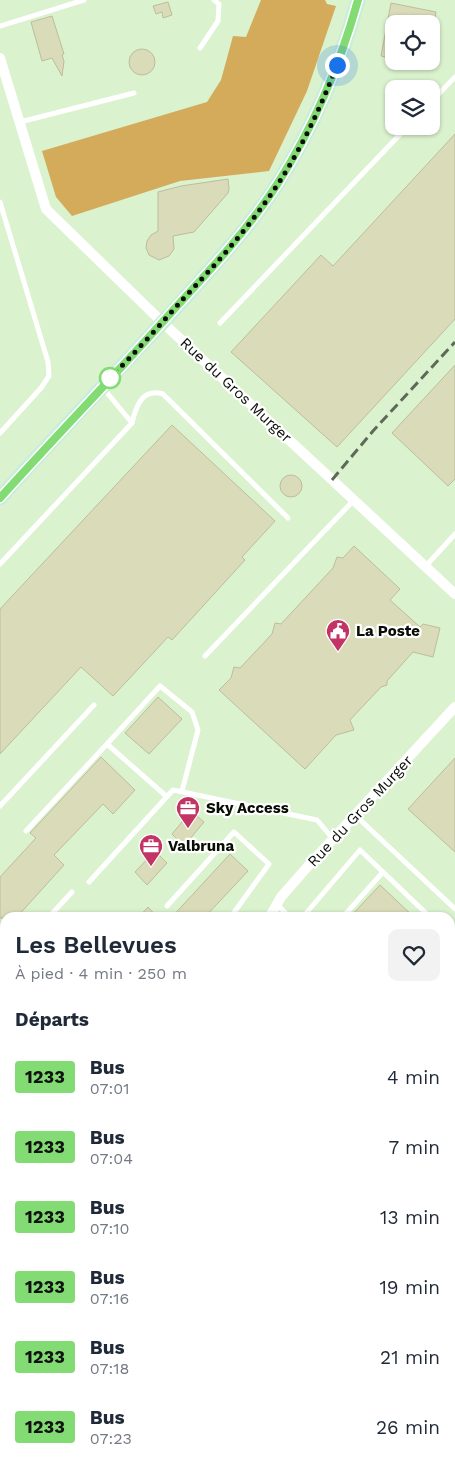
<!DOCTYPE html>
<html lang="fr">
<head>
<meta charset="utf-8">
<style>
  :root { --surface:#fff; --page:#f2f2f3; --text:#1f2937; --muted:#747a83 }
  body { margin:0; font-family:"Work Sans",sans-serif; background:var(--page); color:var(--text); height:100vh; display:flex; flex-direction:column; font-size:19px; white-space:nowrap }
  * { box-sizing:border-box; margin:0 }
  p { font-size:16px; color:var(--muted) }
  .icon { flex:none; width:28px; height:28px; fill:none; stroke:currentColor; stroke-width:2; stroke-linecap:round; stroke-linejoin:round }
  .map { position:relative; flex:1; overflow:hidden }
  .details { position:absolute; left:0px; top:912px; width:455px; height:561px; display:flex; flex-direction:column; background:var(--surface); border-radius:15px 15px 0 0; box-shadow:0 1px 4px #0004 }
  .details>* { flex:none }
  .badge { padding:0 10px; border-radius:4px; font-size:18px; line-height:32px }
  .buttons { position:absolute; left:385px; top:15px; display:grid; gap:10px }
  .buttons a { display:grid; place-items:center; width:55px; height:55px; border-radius:10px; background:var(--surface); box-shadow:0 1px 4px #0004; font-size:25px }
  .you { position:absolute; width:25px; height:25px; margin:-12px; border:4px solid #fff; border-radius:50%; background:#1a73e8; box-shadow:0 0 0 8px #1a73e833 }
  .map>.badge { position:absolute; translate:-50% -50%; box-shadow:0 0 0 2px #fff }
  h2 { padding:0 15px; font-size:19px; line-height:45px }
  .round { display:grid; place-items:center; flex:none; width:52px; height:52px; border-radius:10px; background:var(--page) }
  .head { display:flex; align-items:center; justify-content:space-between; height:85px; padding:0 15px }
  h1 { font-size:24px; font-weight:600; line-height:38px }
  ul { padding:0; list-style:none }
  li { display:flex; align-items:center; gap:15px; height:70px; padding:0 15px }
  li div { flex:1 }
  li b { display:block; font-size:19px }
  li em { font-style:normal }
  li .badge { min-width:55px; font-weight:700; text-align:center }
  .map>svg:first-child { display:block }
  .built { fill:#daf2ce; fill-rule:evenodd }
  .green { fill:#f0c87a }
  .forest { fill:#d3ab5b }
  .building { fill:#dadbb9; stroke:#bcbd9d }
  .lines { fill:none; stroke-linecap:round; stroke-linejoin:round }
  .lane { stroke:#fff; stroke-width:5 }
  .street { stroke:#fff; stroke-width:10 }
  .secondary { stroke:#c9eddd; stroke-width:15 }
  .rail { stroke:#5e6958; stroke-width:3; stroke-dasharray:10 5; stroke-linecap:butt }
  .line-casing { stroke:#fff; stroke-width:11 }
  .line { stroke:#82dc73; stroke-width:8 }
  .walk { stroke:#080e05; stroke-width:5; stroke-dasharray:0 9 }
  .stop-dot { fill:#fff; stroke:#82dc73; stroke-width:2.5 }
  .labels { text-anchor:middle; stroke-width:4.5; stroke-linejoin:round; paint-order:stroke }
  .street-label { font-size:15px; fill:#080e05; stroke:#fff }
  .poi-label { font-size:15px; font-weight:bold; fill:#080e05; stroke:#fff; text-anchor:start }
</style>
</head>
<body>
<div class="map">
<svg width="455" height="1473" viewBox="0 0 455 1473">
  <rect width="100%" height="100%" fill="#e9fddf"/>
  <path class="built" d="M0 0H455V1401L450 1402V918H5V1349H0ZM394 24H431V61H394ZM394 89H431V126H394Z"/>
  <g class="green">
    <rect x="0" y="1095" width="5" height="96"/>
    <path d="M455 1414V1473H446L443 1469H450V1415Z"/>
  </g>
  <g class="forest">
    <path d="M261 0H325L327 4 336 6 307 91 269 171 180 181 72 216 56 197 42 151 207 102 221 80 233 36 246 37Z"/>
    <rect x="0" y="1322" width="5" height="27"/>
    <path d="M5 1468 61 1469 63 1473H1Z"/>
  </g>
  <g class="building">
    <path d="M168 2 172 15 163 18 162 12 156 14 153 6Z"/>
    <path d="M391 3 436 12 434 24H394V59L381 56Z"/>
    <path d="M52 16 64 54 62 55 64 61 62 76 52 58 42 61 31 22Z"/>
    <circle cx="142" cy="62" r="13"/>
    <path d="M455 134V319L337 447 231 352 321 255 333 266Z"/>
    <path d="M228 179 229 189 228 193 194 232 173 236 174 249 169 256 159 260 149 255 146 248 147 241 151 235 158 231V192L181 186Z"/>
    <path d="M455 365V479L448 486 392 433Z"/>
    <path d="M172 425 275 521 242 557 245 560 172 640 168 637 113 696 81 667 0 754V609Z"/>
    <circle cx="291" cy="486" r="11"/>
    <path d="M354 546 400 589 390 600 420 627 423 624 440 628 433 657 413 652 387 681V685L381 687 350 720 354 730 336 735 305 769 219 690 231 678 234 667 240 668 272 634 275 623 281 624 333 568 337 557 343 558Z"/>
    <path d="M158 697 182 719 149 754 125 733Z"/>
    <path d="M101 757 135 790 113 814 103 804 54 855 64 865 16 918H0V877L36 838 30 833Z"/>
    <path d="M455 758V852L408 809Z"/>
    <path d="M191 811 204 822 184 846 172 834Z"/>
    <path d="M155 851 167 863 147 885 135 872Z"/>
    <path d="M230 854 248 871 204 918H171Z"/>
    <path d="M380 885 415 918H349Z"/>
    <path d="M148 907 158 918H138Z"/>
  </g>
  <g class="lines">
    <g class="lane">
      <path d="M0 26 84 0"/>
      <path d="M200 48 218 21 219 4 214 0"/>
      <path d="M431 102 455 77"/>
      <path d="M20 122 134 93"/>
      <path d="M0 202 48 362 49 376 41 388 0 433"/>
      <path d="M220 323 408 126"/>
      <path d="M104 389 132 423"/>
      <path d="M0 564 132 423C136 406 142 388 163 394L288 518"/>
      <path d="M425 567 455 534"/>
      <path d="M205 656 353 501"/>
      <path d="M107 744 160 686 192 712 198 730 182 791"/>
      <path d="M0 806 94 705"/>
      <path d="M355 815 455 909"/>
      <path d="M26 831 107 744 166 796"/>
      <path d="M89 882 173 790 317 820 333 839"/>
      <path d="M277 904 290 918"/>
      <path d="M167 906 234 832 269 864 230 918"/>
      <path d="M48 918 72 892"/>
      <path d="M302 918 360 850 431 918"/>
      <path d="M342 918 383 872"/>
      <path d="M450 939 455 934"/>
      <path d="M0 962 5 958"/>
      <path d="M452 1063H455"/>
      <path d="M0 1202H5"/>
      <path d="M0 1308H5"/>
      <path d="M289 1473 290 1469"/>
    </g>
    <g class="street">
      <path d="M0 58 46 209 162 322 455 594"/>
      <path d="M269 918 281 897 309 865 455 707"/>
      <path d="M450 1087H455"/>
      <path d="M0 1089H5"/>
      <path d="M450 1408 455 1407"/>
      <path d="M0 1421 5 1420"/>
      <path d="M74 1469 77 1473"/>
      <path d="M435 1469 437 1473"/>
    </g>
    <path class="secondary" d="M0 498C57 434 117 372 175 309 211 268 249 229 278 183 314 126 340 65 358 0"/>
    <path class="rail" d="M332 480 373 431 455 342"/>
  </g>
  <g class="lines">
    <g class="line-casing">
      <path id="line" d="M0 498C58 434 119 371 177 306 213 267 249 228 278 183 314 126 340 65 358 0"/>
    </g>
    <use href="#line" class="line"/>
    <path class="walk" d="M110 378C134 354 160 325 184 298 218 262 251 225 278 184 302 147 321 107 337 65"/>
  </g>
  <defs>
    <g id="civic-pin" transform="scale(1.25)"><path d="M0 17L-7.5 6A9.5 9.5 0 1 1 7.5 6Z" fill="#c23464" stroke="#fff"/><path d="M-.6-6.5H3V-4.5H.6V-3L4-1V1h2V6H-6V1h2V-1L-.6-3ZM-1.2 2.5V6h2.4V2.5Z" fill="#fff"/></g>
    <g id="office-pin" transform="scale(1.25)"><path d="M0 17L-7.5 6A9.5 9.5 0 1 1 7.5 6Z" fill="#c23464" stroke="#fff"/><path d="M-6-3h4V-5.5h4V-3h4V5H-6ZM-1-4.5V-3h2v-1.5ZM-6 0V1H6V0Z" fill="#fff"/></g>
  </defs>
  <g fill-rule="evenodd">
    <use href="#civic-pin" x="338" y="631"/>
    <use href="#office-pin" x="188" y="808"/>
    <use href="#office-pin" x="151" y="846"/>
  </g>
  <circle class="stop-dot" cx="110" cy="378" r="10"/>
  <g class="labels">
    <g class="street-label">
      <text transform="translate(236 390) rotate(43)" y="5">Rue du Gros Murger</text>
      <text transform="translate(360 811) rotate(-47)" y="5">Rue du Gros Murger</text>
    </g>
    <g class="poi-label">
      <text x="356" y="636">La Poste</text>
      <text x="206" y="813">Sky Access</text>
      <text x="168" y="851">Valbruna</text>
    </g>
  </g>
</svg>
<div class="buttons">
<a><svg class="icon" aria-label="locate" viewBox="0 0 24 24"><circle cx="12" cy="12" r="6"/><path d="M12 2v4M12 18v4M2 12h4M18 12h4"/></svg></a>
<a><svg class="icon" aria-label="layers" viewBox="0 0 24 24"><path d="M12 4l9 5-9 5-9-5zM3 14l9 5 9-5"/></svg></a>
</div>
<div class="you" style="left:337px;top:65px"></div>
<section class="details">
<div class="head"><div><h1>Les Bellevues</h1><p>À pied · 4 min · 250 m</p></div><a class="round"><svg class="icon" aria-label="heart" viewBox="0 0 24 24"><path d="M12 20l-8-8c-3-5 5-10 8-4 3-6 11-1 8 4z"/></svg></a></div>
<h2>Départs</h2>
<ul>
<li><span class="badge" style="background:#82dc73;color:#111">1233</span><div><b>Bus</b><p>07:01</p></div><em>4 min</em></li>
<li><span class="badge" style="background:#82dc73;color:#111">1233</span><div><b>Bus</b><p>07:04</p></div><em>7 min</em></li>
<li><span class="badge" style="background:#82dc73;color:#111">1233</span><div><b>Bus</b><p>07:10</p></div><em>13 min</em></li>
<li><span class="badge" style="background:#82dc73;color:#111">1233</span><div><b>Bus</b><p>07:16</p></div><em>19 min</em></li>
<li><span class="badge" style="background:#82dc73;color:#111">1233</span><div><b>Bus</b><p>07:18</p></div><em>21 min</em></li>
<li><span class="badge" style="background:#82dc73;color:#111">1233</span><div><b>Bus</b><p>07:23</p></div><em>26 min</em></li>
</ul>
</section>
</div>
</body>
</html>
